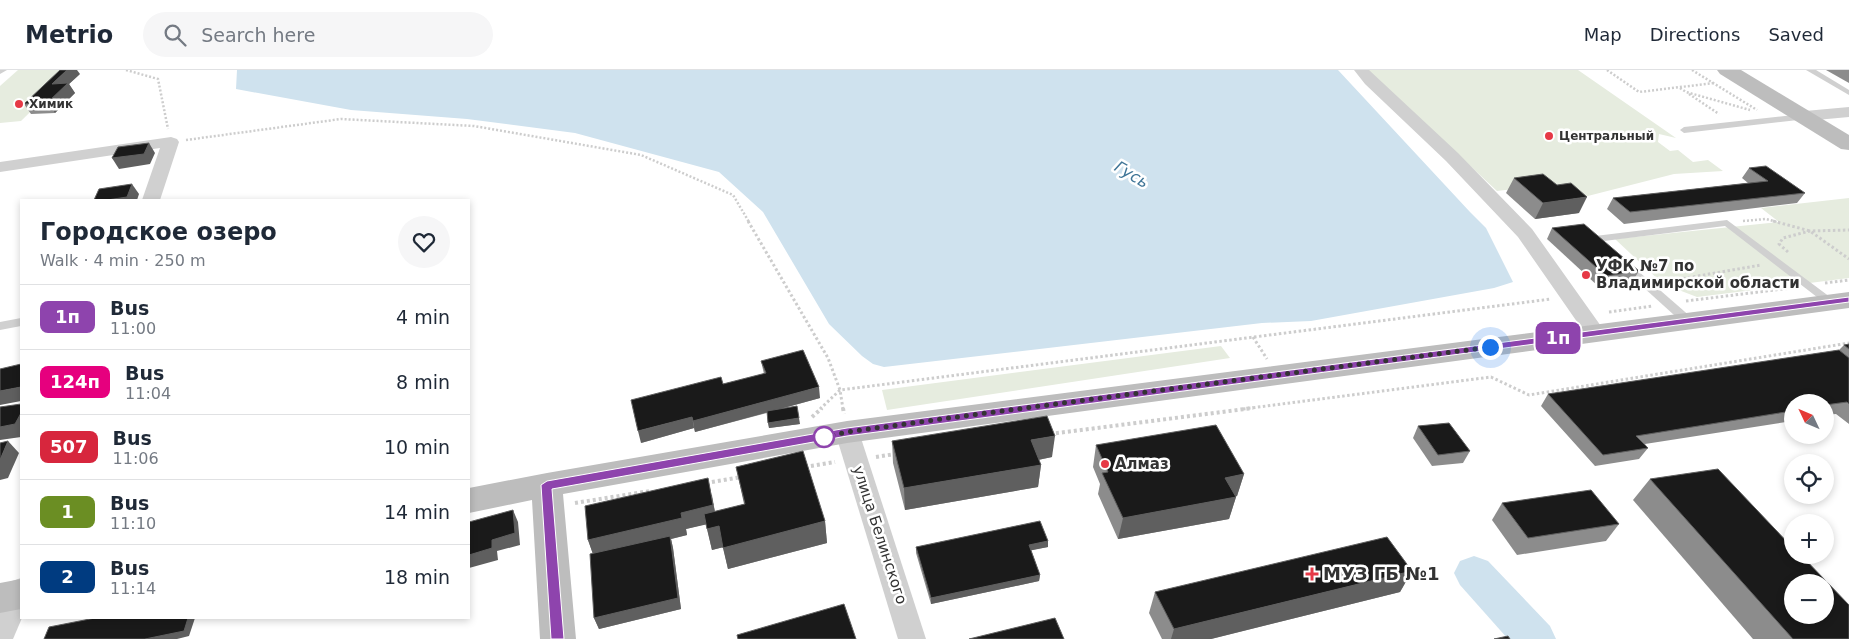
<!DOCTYPE html>
<html lang="en">
<head>
<meta charset="utf-8">
<style>
  :root { --surface:#fff; --page:#f6f6f7; --text:#1f2937; --muted:#747a83; --line:#e0e1e3 }
  body { margin:0; font-family:"DejaVu Sans",sans-serif; background:var(--page); color:var(--text); height:100vh; display:flex; flex-direction:column; font-size:19px; white-space:nowrap }
  * { box-sizing:border-box; margin:0 }
  p { font-size:16px; color:var(--muted) }
  .icon { flex:none; width:28px; height:28px; fill:none; stroke:currentColor; stroke-width:2; stroke-linecap:round; stroke-linejoin:round }
  .map { position:relative; flex:1; overflow:hidden }
  .panel { position:absolute; left:20px; top:129px; width:450px; height:420px; display:flex; flex-direction:column; background:var(--surface); border-radius:0px; box-shadow:0 2px 8px #0003 }
  .panel>* { flex:none }
  .badge { padding:0 10px; border-radius:8px; font-size:18px; line-height:32px }
  .needle { width:32px; rotate:314deg }
  .controls { position:absolute; left:1784px; top:324px; display:grid; gap:10px }
  .controls a { display:grid; place-items:center; width:50px; height:50px; border-radius:50%; background:var(--surface); box-shadow:0 2px 8px #0003; font-size:25px }
  .you { position:absolute; width:25px; height:25px; margin:-12px; border:4px solid #fff; border-radius:50%; background:#1a73e8; box-shadow:0 0 0 8px #1a73e833 }
  .map>.badge { position:absolute; translate:-50% -50%; box-shadow:0 0 0 2px #fff }
  .round { display:grid; place-items:center; flex:none; width:52px; height:52px; border-radius:26px; background:var(--page) }
  .summary { display:flex; align-items:center; justify-content:space-between; height:85px; padding:0 20px }
  h1 { font-size:24px; font-weight:700; line-height:38px }
  ul { padding:0; list-style:none }
  li { display:flex; align-items:center; gap:15px; height:65px; padding:0 20px; border-top:1px solid var(--line) }
  li div { flex:1 }
  li b { display:block; font-size:19px }
  li em { font-style:normal }
  li .badge { min-width:55px; font-weight:700; text-align:center }
  header { display:flex; align-items:center; gap:30px; box-sizing:border-box; height:70px; padding:0 25px; background:var(--surface); border-bottom:1px solid var(--line) }
  header strong { font-size:24px }
  nav { display:flex; gap:28px; margin-inline-start:auto; font-size:18px }
  .search { width:350px; height:45px; background:var(--page); display:flex; align-items:center; gap:12px; box-sizing:border-box; padding:0 18px; border-radius:28px; color:var(--muted); font-size:19px }
  .map>svg:first-child { display:block }
  .green { fill:#e6ecdf }
  .water { fill:#cfe2ee }
  .lines { fill:none; stroke-linecap:round; stroke-linejoin:round }
  .river { fill:#cfe2ee; fill-rule:evenodd }
  .path-far2 { stroke:#cdcdcd; stroke-width:2.5; stroke-dasharray:2 2; stroke-linecap:butt }
  .path-far1 { stroke:#cdcdcd; stroke-width:3; stroke-dasharray:2.5 2.5; stroke-linecap:butt }
  .path { stroke:#cdcdcd; stroke-width:4; stroke-dasharray:3 3; stroke-linecap:butt }
  .lane { fill:#d0d0d0; fill-rule:evenodd }
  .street { fill:#d0d0d0; fill-rule:evenodd }
  .secondary { fill:#bdbdbd; fill-rule:evenodd }
  .wall { fill:#8c8c8c }
  .shaded-wall { fill:#5f5f5f }
  .building { fill:#1a1a1a; stroke:#5f5f5f; fill-rule:evenodd }
  .line { fill:#8e44ad; stroke:#fff }
  .walk { stroke:#333; stroke-width:5; stroke-dasharray:0 9 }
  .poi-dot { fill:#e63946; stroke:#fff; stroke-width:2 }
  .stop-dot { fill:#fff; stroke:#8e44ad; stroke-width:2.5 }
  .labels { text-anchor:middle; stroke-width:5; stroke-linejoin:round; paint-order:stroke }
  .far-poi-label { font-size:12px; font-weight:bold; fill:#333; stroke:#fff; text-anchor:start }
  .poi-label { font-size:15px; font-weight:bold; fill:#333; stroke:#fff; text-anchor:start }
  .street-label { font-size:15px; fill:#333; stroke:#fff }
  .water-label { font-size:16px; font-style:italic; fill:#3f7597; stroke:#fff }
  .near-poi-label { font-size:18px; font-weight:bold; fill:#333; stroke:#fff; text-anchor:start }
</style>
</head>
<body>
<header>
<strong>Metrio</strong>
<div class="search"><svg class="icon" aria-label="search" viewBox="0 0 24 24"><circle cx="10" cy="10" r="6"/><path d="M15 15l6 6"/></svg>Search here</div>
<nav><a>Map</a><a>Directions</a><a>Saved</a></nav>
</header>
<div class="map">
<svg width="1849" height="569" viewBox="0 0 1849 569">
  <rect width="100%" height="100%" fill="#fff"/>
  <g class="green">
    <path d="M18 0H73L21 51 0 53V16Z"/>
    <path d="M1368 0H1578L1676 68 1659 64 1658 72 1670 81 1678 80 1693 92 1708 90 1723 101 1674 104 1576 129 1530 117 1497 121Z"/>
    <path d="M1849 128V208L1697 227 1663 214 1615 169 1779 152 1761 138Z"/>
    <path d="M1221 276 1230 288 887 340 882 320Z"/>
  </g>
  <path class="water" d="M237 0H1338L1470 142 1486 158 1513 212 1494 218 1311 251 1262 253 884 297 873 294 862 286 829 254 763 142 719 102 575 63 467 49 351 40 236 19Z"/>
  <g class="lines">
    <path class="river" d="M1474 486 1488 491 1550 556 1556 569H1508L1460 515 1454 503 1460 491Z"/>
    <g class="path-far2">
      <path d="M126 0 158 9 168 59"/>
      <path d="M1607 0 1639 22 1714 13"/>
      <path d="M1692 0 1757 40"/>
      <path d="M1680 18 1686 22 1750 40"/>
      <path d="M1689 24 1719 44"/>
      <path d="M186 70 341 49 474 56 641 85 733 125 749 152"/>
      <path d="M1743 151 1766 149 1777 152"/>
    </g>
    <g class="path-far1">
      <path d="M748 151 828 288 840 320 843 339"/>
      <path d="M1773 151 1810 161 1849 189"/>
      <path d="M1788 182 1779 174 1783 168 1810 161 1849 160"/>
      <path d="M1825 213 1849 210"/>
      <path d="M1664 214 1675 210 1761 195"/>
      <path d="M1686 231 1791 218"/>
      <path d="M1609 242 1653 236"/>
      <path d="M1253 267 1267 289"/>
      <path d="M820 339 840 320 1551 229"/>
      <path d="M1243 339 1491 307 1529 325 1849 273"/>
    </g>
    <g class="path">
      <path d="M843 338 844 344"/>
      <path d="M812 347 822 338"/>
      <path d="M1050 364 1253 338"/>
      <path d="M876 387 895 384"/>
      <path d="M805 397 835 392"/>
      <path d="M706 413 742 407"/>
      <path d="M575 433 650 421"/>
    </g>
    <g class="lane">
      <path d="M0 0H7L0 4Z"/>
      <path d="M1806 0H1816L1849 20V25Z"/>
      <path d="M1804 44 1807 45V49L1684 63 1680 60 1684 57Z"/>
      <path d="M1727 150 1834 230 1835 232 1834 234H1826L1725 156 1604 171 1608 175 1603 178 1590 169 1595 166Z"/>
      <path d="M1626 193 1630 194 1692 248 1693 251 1692 254H1684L1622 198 1621 196 1622 194Z"/>
      <path d="M21 248V256L0 260V252Z"/>
    </g>
    <g class="street">
      <path d="M1354 0H1369L1458 83 1532 159 1603 259 1606 264 1603 269 1596 271 1589 269 1518 167 1446 91 1365 14Z"/>
      <path d="M1849 37V47L1805 51 1799 49 1797 46 1799 43 1805 41Z"/>
      <path d="M171 67 177 69 179 72 160 130H142L160 78 0 102V92Z"/>
      <path d="M847 353 855 356 859 362 926 569H898L835 362 839 356Z"/>
      <path d="M21 508 22 548 13 569H0V537L12 511Z"/>
    </g>
    <g class="secondary">
      <path d="M1717 0H1741L1849 65V80L1841 79 1720 4Z"/>
      <path d="M1849 222V238L847 373 563 424 576 569H540L532 430 469 443V418L547 403 847 351Z"/>
      <path d="M21 509V539L0 543V513Z"/>
    </g>
  </g>
  <g class="wall">
    <path d="M1826 0H1849V13Z"/>
    <path d="M80 4 69 14 75 23 55 43 31 44 24 34Z"/>
    <path d="M1749 98 1805 123 1797 133 1624 154 1607 139 1613 128 1748 113 1742 108Z"/>
    <path d="M1514 108 1579 143 1535 149 1506 123Z"/>
    <path d="M1552 158 1639 201 1632 212 1599 217 1547 169Z"/>
    <path d="M1849 274V354L1836 344 1825 345V332H1792V351L1645 374 1648 378 1639 389 1595 396 1541 336 1548 324 1839 280 1844 275Z"/>
    <path d="M761 291 820 328 784 338 800 354 769 358 767 343 695 362 694 358 641 373 723 314 764 304Z"/>
    <path d="M1418 356 1470 381 1463 393 1432 396 1413 368Z"/>
    <path d="M892 371 1052 387 1038 390 1041 395 1038 417 905 440 893 393Z"/>
    <path d="M1096 375 1244 404 1237 426H1236V427L1229 449 1118 469 1098 424 1100 414 1093 397Z"/>
    <path d="M736 397 825 451 827 473 728 499 723 477 712 480 706 454 686 459 687 465 671 469 673 478 681 539 599 559 594 548 593 484 588 470 712 425 715 442 744 434Z"/>
    <path d="M1650 409 1849 569H1753L1633 430Z"/>
    <path d="M1502 433 1619 454 1606 471 1517 485 1492 450Z"/>
    <path d="M1048 471V477L1031 480 1040 505 1039 511 931 534 916 483V477Z"/>
    <path d="M1412 501 1400 522 1211 569H1162L1149 543 1155 522Z"/>
  </g>
  <g class="shaded-wall">
    <path d="M67 0H77L80 4 69 14 75 23 55 43 48 32 52 14Z"/>
    <path d="M149 73 155 83 150 94 119 99 112 88Z"/>
    <path d="M132 114 139 124 137 130H107Z"/>
    <path d="M1587 127 1579 143 1535 149 1543 133Z"/>
    <path d="M21 317V331L0 335V321Z"/>
    <path d="M819 317 820 328 695 362 693 351Z"/>
    <path d="M21 343V367L0 370V357Z"/>
    <path d="M692 347 694 358 641 373 638 361Z"/>
    <path d="M799 348 800 354 769 358 768 353Z"/>
    <path d="M1055 366 1052 387 1028 392 1031 370Z"/>
    <path d="M8 371 19 383 8 408 0 410V390Z"/>
    <path d="M1041 395 1038 417 905 440 904 418Z"/>
    <path d="M1244 404 1237 426 1219 429 1225 408Z"/>
    <path d="M708 408 717 452 686 459 687 465 671 469 673 478 681 539 599 559 594 548V487L588 470 681 443Z"/>
    <path d="M1236 427 1229 449 1118 469 1123 448Z"/>
    <path d="M513 440 518 452 520 475 497 481 498 490 469 498V485Z"/>
    <path d="M825 451 827 473 728 499 723 478Z"/>
    <path d="M719 456 724 477 712 480 707 459Z"/>
    <path d="M1048 471V477L1028 481 1029 475Z"/>
    <path d="M1412 501 1400 522 1211 569H1171L1174 559Z"/>
    <path d="M1040 505 1039 511 931 534V528Z"/>
    <path d="M188 548H195L189 566 177 569H145Z"/>
  </g>
  <g class="building">
    <path d="M60 0H67L52 14 68 13 48 32 24 34Z"/>
    <path d="M149 73 144 84 112 88 118 77Z"/>
    <path d="M1766 96 1805 123 1630 142 1613 128 1768 111 1749 98Z"/>
    <path d="M1543 104 1557 115 1571 113 1587 127 1543 133 1514 108Z"/>
    <path d="M132 114 127 127 107 130H94L99 119Z"/>
    <path d="M1584 154 1639 201 1606 206 1552 158Z"/>
    <path d="M1849 274V279L1844 275Z"/>
    <path d="M803 280 819 317 693 351 692 347 638 361 631 330 721 307 723 314 766 303 761 291Z"/>
    <path d="M1839 280 1849 288V334L1847 332 1825 335V332H1792V341L1636 366 1648 378 1603 385 1548 324Z"/>
    <path d="M21 294V317L0 321V299Z"/>
    <path d="M21 334V343L15 354 0 357V337Z"/>
    <path d="M797 336 799 348 768 353 767 341Z"/>
    <path d="M1047 346 1055 366 1031 370 1041 395 904 418 892 371Z"/>
    <path d="M1449 353 1470 381 1438 385 1418 356Z"/>
    <path d="M1216 355 1244 404 1225 408 1236 427 1123 448 1102 403 1108 402 1096 375Z"/>
    <path d="M8 371 0 390V373Z"/>
    <path d="M803 381 825 451 723 478 719 456 707 459 704 444 745 434 736 397Z"/>
    <path d="M1718 399 1792 477V485H1801L1849 535V569H1793L1650 409ZM1792 512H1825V545H1792Z"/>
    <path d="M708 408 713 435 681 443 682 448 588 470 585 436Z"/>
    <path d="M1591 420 1619 454 1528 468 1502 433Z"/>
    <path d="M513 440 515 463 492 470V478L469 485V452Z"/>
    <path d="M1040 451 1048 471 1029 475 1040 505 931 528 916 477Z"/>
    <path d="M670 466 678 528 594 548 590 484Z"/>
    <path d="M1387 467 1412 501 1174 559 1155 522Z"/>
    <path d="M844 534 856 569H738L737 565Z"/>
    <path d="M95 548H188L184 561 145 569H44L49 557Z"/>
    <path d="M1055 548 1064 569H969Z"/>
    <path d="M1508 566 1510 569H1494Z"/>
  </g>
  <path class="line" d="M1849 227V232L847 366 552 419 564 569H551L541 415 547 411 847 358Z"/>
  <g class="lines">
    <path class="walk" d="M824 367 847 362 964 346 1490 277"/>
  </g>
  <g class="poi-dot">
    <circle cx="19" cy="34" r="5"/>
    <circle cx="1549" cy="66" r="5"/>
    <circle cx="1586" cy="205" r="5"/>
    <circle cx="1105" cy="394" r="5"/>
    <path d="M1309.5 496.5h5v5h5v5h-5v5h-5v-5h-5v-5h5z"/>
  </g>
  <circle class="stop-dot" cx="824" cy="367" r="10"/>
  <g class="labels">
    <g class="far-poi-label">
      <text x="29" y="38">Химик</text>
      <text x="1559" y="70">Центральный</text>
    </g>
    <g class="poi-label">
      <text x="1596" y="201">УФК №7 по<tspan x="1596" dy="17">Владимирской области</tspan></text>
      <text x="1115" y="399">Алмаз</text>
    </g>
    <g class="street-label">
      <text transform="translate(880 465) rotate(72)" y="5">улица Белинского</text>
    </g>
    <g class="water-label">
      <text transform="translate(1132 104) rotate(31)" y="6">Гусь</text>
    </g>
    <g class="near-poi-label">
      <text x="1323" y="510">МУЗ ГБ №1</text>
    </g>
  </g>
</svg>
<div class="controls">
<a><svg class="needle" viewBox="-14 -14 28 28"><path d="M0-13l5 13h-10z" fill="#e53935"/><path d="M0 13l5-13h-10z" fill="#747a83"/></svg></a>
<a><svg class="icon" aria-label="locate" viewBox="0 0 24 24"><circle cx="12" cy="12" r="6"/><path d="M12 2v4M12 18v4M2 12h4M18 12h4"/></svg></a>
<a>+</a>
<a>−</a>
</div>
<div class="you" style="left:1490px;top:277px"></div>
<b class="badge" style="left:1558px;top:268px;background:#8e44ad;color:#fff">1п</b>
<section class="panel">
<div class="summary"><div><h1>Городское озеро</h1><p>Walk · 4 min · 250 m</p></div><a class="round"><svg class="icon" aria-label="heart" viewBox="0 0 24 24"><path d="M12 20l-8-8c-3-5 5-10 8-4 3-6 11-1 8 4z"/></svg></a></div>
<ul>
<li><span class="badge" style="background:#8e44ad;color:#fff">1п</span><div><b>Bus</b><p>11:00</p></div><em>4 min</em></li>
<li><span class="badge" style="background:#e6007e;color:#fff">124п</span><div><b>Bus</b><p>11:04</p></div><em>8 min</em></li>
<li><span class="badge" style="background:#d7263d;color:#fff">507</span><div><b>Bus</b><p>11:06</p></div><em>10 min</em></li>
<li><span class="badge" style="background:#6b8e23;color:#fff">1</span><div><b>Bus</b><p>11:10</p></div><em>14 min</em></li>
<li><span class="badge" style="background:#003b80;color:#fff">2</span><div><b>Bus</b><p>11:14</p></div><em>18 min</em></li>
</ul>
</section>
</div>
</body>
</html>
